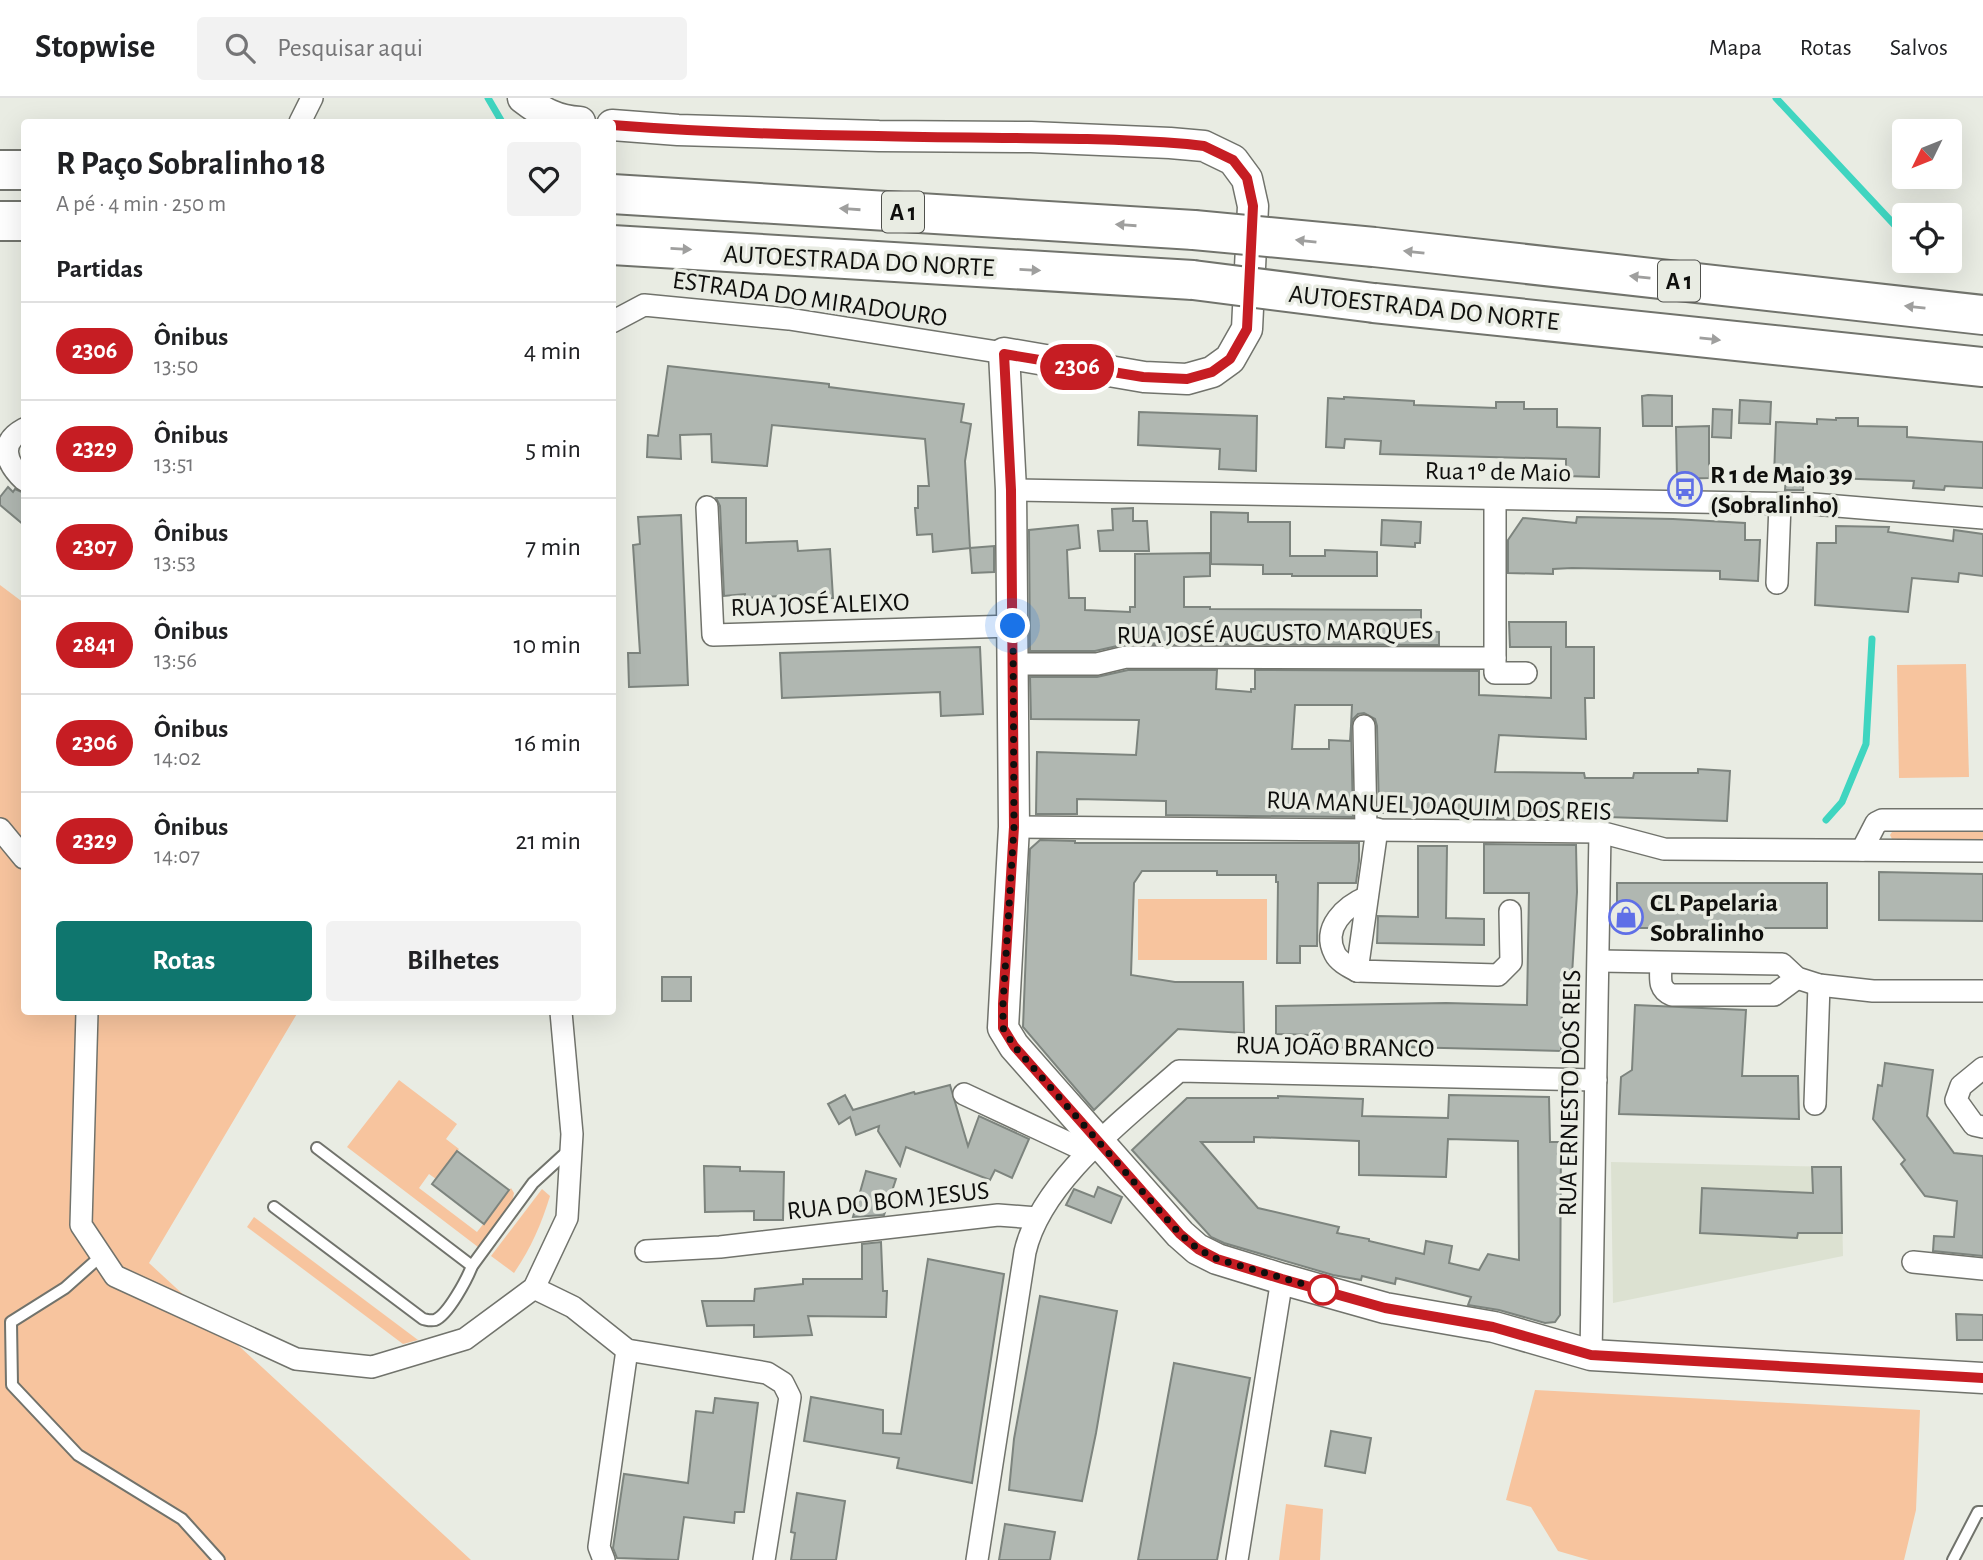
<!DOCTYPE html>
<html lang="pt">
<head>
<meta charset="utf-8">
<style>
  :root { --surface:#fff; --page:#f2f2f2; --text:#202124; --muted:#757577; --line:#e0e0e0; --accent:#0f766e }
  body { margin:0; font-family:"Alegreya Sans",sans-serif; background:var(--page); color:var(--text); height:100vh; display:flex; flex-direction:column; font-size:26px; white-space:nowrap }
  * { box-sizing:border-box; margin:0 }
  p { font-size:23px; color:var(--muted) }
  .icon { flex:none; width:38px; height:38px; fill:none; stroke:currentColor; stroke-width:2; stroke-linecap:round; stroke-linejoin:round }
  .map { position:relative; flex:1; overflow:hidden }
  .side { position:absolute; left:21px; top:21px; width:595px; height:896px; display:flex; flex-direction:column; background:var(--surface); border-radius:7px; box-shadow:0 7px 28px #0002 }
  .side>* { flex:none }
  .badge { padding:0 14px; border-radius:23px; font-size:24px; line-height:46px }
  .needle { width:46px; rotate:227deg }
  .fabs { position:absolute; left:1892px; top:21px; display:grid; gap:14px }
  .fabs a { display:grid; place-items:center; width:70px; height:70px; border-radius:7px; background:var(--surface); box-shadow:0 7px 28px #0002; font-size:35px }
  .you { position:absolute; width:35px; height:35px; margin:-18px; border:5px solid #fff; border-radius:50%; background:#1a73e8; box-shadow:0 0 0 10px #1a73e833 }
  .map>.badge { position:absolute; translate:-50% -50%; box-shadow:0 0 0 4px #fff }
  h2 { padding:0 35px; font-size:26px; line-height:63px }
  .round { display:grid; place-items:center; flex:none; width:74px; height:74px; border-radius:7px; background:var(--page) }
  .head { display:flex; align-items:center; justify-content:space-between; height:119px; padding:0 35px }
  h1 { font-size:33px; font-weight:700; line-height:52px }
  .action { display:flex; gap:14px; margin-top:auto; padding:14px 35px }
  .action a { flex:1; height:80px; border-radius:7px; background:var(--accent); color:#fff; font-size:28px; font-weight:700; line-height:80px; text-align:center }
  .action a+a { background:var(--page); color:var(--text) }
  ul { padding:0; list-style:none }
  li { display:flex; align-items:center; gap:21px; height:98px; padding:0 35px; border-top:2px solid var(--line) }
  li div { flex:1 }
  li b { display:block; font-size:26px }
  li em { font-style:normal }
  li .badge { min-width:77px; font-weight:700; text-align:center }
  header { display:flex; align-items:center; gap:42px; box-sizing:border-box; height:98px; padding:0 35px; background:var(--surface); border-bottom:2px solid var(--line) }
  header strong { font-size:33px }
  nav { display:flex; gap:38px; margin-inline-start:auto; font-size:24px }
  .search { width:490px; height:63px; background:var(--page); display:flex; align-items:center; gap:18px; box-sizing:border-box; padding:0 24px; border-radius:7px; color:var(--muted); font-size:26px }
  .map>svg:first-child { display:block }
  .built { fill:#dce1d1 }
  .green { fill:#f7c49e }
  .lines { fill:none; stroke-linecap:round; stroke-linejoin:round }
  .stream { stroke:#3fd5c0; stroke-width:7 }
  .building { fill:#b0b7b1; stroke:#7d847e; stroke-width:2; fill-rule:evenodd }
  .lane-casing { stroke:#71736c; stroke-width:14 }
  .street-casing { stroke:#71736c; stroke-width:24 }
  .secondary-casing { stroke:#71736c; stroke-width:33 }
  .highway-casing { stroke:#71736c; stroke-width:42 }
  .lane { stroke:#fff; stroke-width:10 }
  .street { stroke:#fff; stroke-width:21 }
  .secondary { stroke:#fff; stroke-width:30 }
  .highway { stroke:#fff; stroke-width:38 }
  .highway-bridge-casing { stroke:#71736c; stroke-width:42; stroke-linecap:butt }
  .highway-bridge { stroke:#fff; stroke-width:38 }
  .oneway { fill:#9f9f9e }
  .line-casing { stroke:#fff; stroke-width:16 }
  .line { stroke:#c61d23; stroke-width:10 }
  .walk { stroke:#0f0f0d; stroke-width:7; stroke-dasharray:0 12.6 }
  .stop-dot { fill:#fff; stroke:#c61d23; stroke-width:3.5 }
  .labels { text-anchor:middle; stroke-width:7; stroke-linejoin:round; paint-order:stroke }
  .shield { fill:#e9ece3; stroke:#50514d; stroke-width:2 }
  .shield-label { font-size:24px; font-weight:bold; fill:#0f0f0d }
  .street-label { font-size:26px; fill:#0f0f0d; stroke:#e9ece3 }
  .poi-label { font-size:26px; font-weight:bold; fill:#0f0f0d; stroke:#e9ece3; text-anchor:start }
</style>
</head>
<body>
<header>
<strong>Stopwise</strong>
<div class="search"><svg class="icon" aria-label="search" viewBox="0 0 24 24"><circle cx="10" cy="10" r="6"/><path d="M15 15l6 6"/></svg>Pesquisar aqui</div>
<nav><a>Mapa</a><a>Rotas</a><a>Salvos</a></nav>
</header>
<div class="map">
<svg width="1983" height="1462" viewBox="0 0 1983 1462">
  <rect width="100%" height="100%" fill="#e9ece3"/>
  <path class="built" d="M1611 1064 1841 1069 1843 1158 1613 1205Z"/>
  <g class="green">
    <path d="M0 487 24 505V914H298L149 1165 471 1462H0Z"/>
    <path d="M1966 566 1969 679 1899 680 1897 567Z"/>
    <path d="M1892 734H1983V742L1892 741 1890 737Z"/>
    <rect x="1138" y="801" width="129" height="61"/>
    <path d="M399 982 457 1026 446 1041 459 1051 436 1081 429 1076 419 1090 477 1134 511 1090 514 1095 512 1105 478 1149 347 1049Z"/>
    <path d="M542 1091 550 1098C541 1127 531 1150 514 1175L491 1158Z"/>
    <path d="M254 1119 418 1242 403 1246 247 1129Z"/>
    <path d="M1535 1292 1920 1312 1916 1412 1904 1462H1589L1558 1453 1531 1409 1506 1402Z"/>
    <path d="M1286 1406 1323 1411 1320 1462H1279Z"/>
  </g>
  <g class="lines">
    <g class="stream">
      <path d="M488 0 502 24"/>
      <path d="M1776 0 1904 137"/>
      <path d="M1826 722 1842 704 1866 646 1872 541"/>
    </g>
  </g>
  <g class="building">
    <path d="M668 268 829 286V289L964 306 961 324 971 326 965 363 970 450 933 454 932 436 917 437 915 410H918V388H929L925 341 772 327 767 368 712 364 711 336 680 337 681 361 647 359 648 337 658 338Z"/>
    <path d="M1648 297 1672 298V328H1643L1642 298Z"/>
    <path d="M1344 299 1414 303V307L1496 310V304H1524V311H1557V329L1600 330 1599 379 1566 378V361L1380 356 1381 343 1345 341 1344 350 1326 349 1328 300 1344 301Z"/>
    <path d="M1740 302 1771 304 1770 326 1739 325Z"/>
    <path d="M1713 311 1732 312 1731 340 1712 339Z"/>
    <path d="M1139 314 1257 318 1256 373 1219 371 1220 351 1138 347Z"/>
    <path d="M1836 320H1858V328L1907 329V339L1983 344V390L1945 388 1944 392 1913 390 1914 383 1803 379V392H1785L1786 378H1774L1776 324 1817 326V321L1836 322Z"/>
    <path d="M1709 328V380L1677 381 1676 329Z"/>
    <path d="M8 389 13 394 15 391 24 395V427L0 407V399Z"/>
    <path d="M716 400H746V445L797 443 798 453 830 451 833 500 801 502 800 497 745 500V496L724 498 720 408Z"/>
    <path d="M1133 410V423H1147L1149 453H1100L1098 433 1113 432 1112 411Z"/>
    <path d="M1211 414 1248 415V424H1290V458H1325V452L1377 454V478H1292V476H1263V467L1211 466Z"/>
    <path d="M681 417 688 587 629 589 628 555H640L633 447 640 446 638 419Z"/>
    <path d="M1577 419 1673 421 1745 425V442H1760L1758 483 1720 481V473L1572 470 1553 471V476L1508 475V442L1523 420 1576 425Z"/>
    <path d="M1382 422 1421 424 1420 445H1415V449L1381 447Z"/>
    <path d="M1078 427 1080 450 1067 452 1069 500H1085V512L1130 514V509H1135V456L1210 455V478L1184 479V509H1210V511L1421 512V533L1439 534V547L1126 546 1095 553H1030L1029 432Z"/>
    <path d="M1836 428 1889 429 1888 434 1953 443 1954 432 1983 436V478L1959 475 1958 484 1912 480 1908 514 1815 507 1817 445H1836Z"/>
    <path d="M994 448V474L972 475 970 450Z"/>
    <path d="M1509 524H1566V549H1594V600H1585L1586 641 1499 637 1495 674 1584 675 1585 680H1633L1634 675H1698V671L1730 673 1727 723 1577 718V721L1484 720V713L1379 715 1377 628 1375 621 1364 615 1358 616 1353 621 1351 628 1352 607H1295L1292 651H1329V642L1350 643 1351 628 1353 719 1166 717V703L1077 701V716H1036L1037 654 1136 657 1139 622 1031 621 1030 579H1097L1128 572H1217L1216 591 1251 594V591H1255V572L1479 573V597L1551 600V549H1510Z"/>
    <path d="M980 549 983 616 941 618 940 594 782 600 780 555Z"/>
    <path d="M1040 742 1075 743V745H1359V763L1356 785H1318L1317 848H1300V865H1277L1278 784H1276V777H1217V773H1142L1134 785 1131 877 1175 884H1243L1244 935 1178 931 1094 1012 1023 929 1030 751Z"/>
    <path d="M1484 746 1576 747 1577 794 1570 910H1562L1561 953 1403 949 1312 950V937L1276 936V908L1446 905 1527 907 1529 795H1484Z"/>
    <path d="M1418 748H1447L1446 820 1484 821V847L1377 845 1378 818 1418 819Z"/>
    <path d="M1879 774 1983 776V823L1879 822Z"/>
    <rect x="1617" y="785" width="210" height="45"/>
    <rect x="662" y="879" width="29" height="24"/>
    <path d="M1635 907 1746 912 1742 978H1798L1799 1021 1619 1016 1621 979 1632 972Z"/>
    <path d="M1885 965 1933 972 1927 1018 1954 1055 1983 1058V1158L1933 1153 1934 1138 1954 1139 1957 1103 1925 1098 1901 1066 1905 1062 1873 1021 1878 987 1882 988Z"/>
    <path d="M950 987 968 1048 979 1018 1029 1041 1012 1080 995 1072 990 1082 906 1049 900 1068 878 1033 879 1028 856 1037 850 1019 839 1026 828 1006 845 997 853 1012 914 994 915 996Z"/>
    <path d="M1449 997 1549 999 1550 1044H1561L1560 1217 1555 1224 1545 1225 1499 1212 1468 1207 1471 1199 1396 1180 1395 1186 1362 1178 1361 1182 1333 1177 1224 1145 1211 1139 1132 1052 1187 1000H1278V998L1363 1001 1362 1018 1448 1020ZM1254 1039 1359 1043V1077L1446 1079 1448 1041 1518 1043 1519 1162 1488 1156 1479 1172 1449 1165 1452 1148 1426 1143 1424 1156 1369 1143V1141L1337 1135 1339 1129 1258 1110 1201 1044H1254Z"/>
    <path d="M457 1053 509 1092 484 1126 432 1086Z"/>
    <path d="M704 1068 740 1069V1073L784 1074 783 1122H754V1113L705 1114Z"/>
    <path d="M1812 1069H1841L1842 1135H1798L1797 1140 1700 1135 1702 1090 1813 1095Z"/>
    <path d="M866 1073 896 1081 884 1117 853 1119Z"/>
    <path d="M1098 1089 1122 1099 1111 1125 1066 1107 1074 1091 1094 1099Z"/>
    <path d="M881 1144 883 1193H887L886 1219 808 1218 812 1237 754 1239V1227L707 1228 702 1203H754L755 1191 803 1186V1181H862V1146Z"/>
    <path d="M928 1161 1004 1176 972 1385 897 1370 899 1360 804 1343 811 1299 883 1312V1335L901 1336Z"/>
    <path d="M1040 1198 1117 1213 1096 1335 1082 1403 1009 1392 1014 1341Z"/>
    <path d="M1956 1216 1983 1217V1242H1957Z"/>
    <path d="M1174 1265 1250 1280 1217 1462H1138Z"/>
    <path d="M715 1300 758 1305 744 1414H735L734 1425 684 1419 678 1462 617 1460 613 1450 624 1376 688 1385 696 1313 713 1315Z"/>
    <path d="M1331 1333 1371 1340 1365 1375 1325 1368Z"/>
    <path d="M797 1395 845 1403 836 1462H791L795 1435 791 1434Z"/>
    <path d="M1005 1426 1055 1434 1050 1462H999Z"/>
  </g>
  <g class="lines">
    <g class="lane-casing">
      <g id="lane">
        <path d="M317 1050 472 1168"/>
        <path d="M274 1109 423 1221C428 1222 430 1223 435 1222 448 1217 467 1181 472 1168L533 1085 569 1052"/>
        <path d="M101 1158 65 1190 11 1224 12 1287 78 1357 182 1421 219 1462"/>
        <path d="M1953 1462 1978 1414H1983"/>
      </g>
    </g>
    <g class="street-casing">
      <g id="street">
        <path d="M300 24 312 0"/>
        <path d="M612 224 644 207 789 221 1004 255"/>
        <path d="M24 331C0 344 4 363 24 382"/>
        <path d="M1011 392 1813 406 1983 420"/>
        <path d="M1495 401V575H1526"/>
        <path d="M707 409 713 537 1013 528"/>
        <path d="M1777 485 1780 406"/>
        <path d="M1014 566H1097L1126 559 1495 560"/>
        <path d="M1364 628 1366 730"/>
        <path d="M1014 729 1600 734 1664 751 1983 753"/>
        <path d="M0 731 24 760"/>
        <path d="M1377 731 1357 873 1498 877 1511 864 1510 813"/>
        <path d="M1862 752 1876 725 1882 722H1983"/>
        <path d="M1599 863 1782 866 1797 880 1819 887 1873 893H1983"/>
        <path d="M1661 865C1661 879 1657 891 1672 897H1774L1797 880"/>
        <path d="M1357 873C1350 869 1339 864 1335 856 1321 829 1346 808 1367 799"/>
        <path d="M87 914 81 1127 115 1178 296 1261 372 1269 465 1241 534 1190 567 1120 572 1036 561 914"/>
        <path d="M1983 970 1961 988 1956 1002 1974 1027 1983 1029"/>
        <path d="M964 996 1088 1054"/>
        <path d="M1815 1006 1819 887"/>
        <path d="M646 1153 720 1149 998 1117 1037 1120"/>
        <path d="M1913 1164 1983 1171"/>
        <path d="M534 1190 573 1209 627 1252 767 1275 783 1285 790 1299 764 1462"/>
        <path d="M1591 1257 1600 734"/>
        <path d="M604 1462 599 1449 627 1252"/>
        <path d="M977 1462 1025 1154C1041 1083 1126 1020 1179 973L1596 982"/>
        <path d="M1237 1462 1282 1181"/>
      </g>
    </g>
    <g class="secondary-casing">
      <g id="secondary">
        <path d="M523 0C541 14 557 23 580 24"/>
        <path d="M612 27 678 32 879 38 1031 39 1170 45 1204 48 1233 62 1247 81 1253 108 1247 231 1230 261 1212 274 1187 281 1144 279 1004 255 1011 392 1014 729 1003 930 1014 948 1180 1136 1197 1151 1217 1161 1282 1181 1385 1210 1494 1229 1591 1257 1983 1280"/>
      </g>
    </g>
    <g class="highway-casing">
      <g id="highway">
        <path d="M0 72H24"/>
        <path d="M612 96 1194 132"/>
        <path d="M0 123H24"/>
        <path d="M612 147 1193 182"/>
        <path d="M1374 149 1983 217"/>
        <path d="M1374 205 1983 269"/>
      </g>
    </g>
    <use href="#lane" class="lane"/>
    <use href="#street" class="street"/>
    <use href="#secondary" class="secondary"/>
    <use href="#highway" class="highway"/>
    <g class="highway-bridge-casing">
      <g id="highway-bridge">
        <path d="M1194 132 1374 149"/>
        <path d="M1193 182 1374 205"/>
      </g>
    </g>
    <use href="#highway-bridge" class="highway-bridge"/>
  </g>
  <defs><path id="oneway-solid" d="M-6-.8H1V-3.2L6.5 0L1 3.2V.8H-6Z" transform="scale(1.75)"/></defs>
  <g class="oneway">
    <use href="#oneway-solid" transform="translate(850 111) rotate(-176)"/>
    <use href="#oneway-solid" transform="translate(1126 127) rotate(-176)"/>
    <use href="#oneway-solid" transform="translate(1306 143) rotate(-174)"/>
    <use href="#oneway-solid" transform="translate(681 151) rotate(3)"/>
    <use href="#oneway-solid" transform="translate(1414 154) rotate(-174)"/>
    <use href="#oneway-solid" transform="translate(1030 172) rotate(3)"/>
    <use href="#oneway-solid" transform="translate(1640 179) rotate(-174)"/>
    <use href="#oneway-solid" transform="translate(1915 209) rotate(-174)"/>
    <use href="#oneway-solid" transform="translate(1710 241) rotate(6)"/>
  </g>
  <g class="lines">
    <g class="line-casing">
      <path id="line" d="M612 27C701 34 790 37 878 38 981 41 1084 38 1187 46L1204 48 1233 62 1247 80 1253 108 1247 231 1230 261 1212 274 1187 281 1143 279 1004 256 1011 392 1014 729 1003 906V930L1014 948 1180 1136 1198 1151 1217 1161 1282 1181 1385 1210 1493 1229 1591 1257 1983 1280"/>
    </g>
    <use href="#line" class="line"/>
    <path class="walk" d="M1013 528 1014 729 1003 906V930L1014 948 1180 1136 1198 1151 1217 1161 1334 1195 1323 1192"/>
  </g>
  <defs>
    <g id="bus-ring" transform="scale(1.75)"><circle r="9.5" fill="#e9ece3" stroke="#5f6fe7" stroke-width="1.5"/><path d="M-5-6H5V4H4V6H2V4H-2V6H-4V4H-5ZM-3.5-4V0h7V-4ZM-3.5 1.2v1.5H-2V1.2ZM2 1.2v1.5H3.5V1.2Z" fill="#5f6fe7"/></g>
    <g id="shop-ring" transform="scale(1.75)"><circle r="9.5" fill="#e9ece3" stroke="#5f6fe7" stroke-width="1.5"/><path d="M-5-2.5h2.3a2.7 3.5 0 0 1 5.4 0H5L5.5 6h-11ZM-1.5-2.5h3a1.5 2.3 0 0 0-3 0Z" fill="#5f6fe7"/></g>
  </defs>
  <g fill-rule="evenodd">
    <use href="#bus-ring" x="1685" y="391"/>
    <use href="#shop-ring" x="1626" y="819"/>
  </g>
  <circle class="stop-dot" cx="1323" cy="1192" r="14"/>
  <g class="labels">
    <g class="shield">
      <rect x="882" y="93.5" width="42" height="41" rx="5"/>
      <rect x="1658" y="162.5" width="42" height="41" rx="5"/>
    </g>
    <g class="shield-label">
      <text x="903" y="122">A 1</text>
      <text x="1679" y="191">A 1</text>
    </g>
    <g class="street-label">
      <text transform="translate(859 162) rotate(3)" y="9">AUTOESTRADA DO NORTE</text>
      <text transform="translate(810 200) rotate(8)" y="9">ESTRADA DO MIRADOURO</text>
      <text transform="translate(1424 209) rotate(6)" y="9">AUTOESTRADA DO NORTE</text>
      <text transform="translate(1498 373) rotate(1)" y="9">Rua 1º de Maio</text>
      <text transform="translate(820 506) rotate(-2)" y="9">RUA JOSÉ ALEIXO</text>
      <text transform="translate(1275 534) rotate(-1)" y="9">RUA JOSÉ AUGUSTO MARQUES</text>
      <text transform="translate(1439 707) rotate(2)" y="9">RUA MANUEL JOAQUIM DOS REIS</text>
      <text transform="translate(1335 948) rotate(1)" y="9">RUA JOÃO BRANCO</text>
      <text transform="translate(1569 995) rotate(-89)" y="9">RUA ERNESTO DOS REIS</text>
      <text transform="translate(888 1102) rotate(-6)" y="9">RUA DO BOM JESUS</text>
    </g>
    <g class="poi-label">
      <text x="1710" y="385">R 1 de Maio 39<tspan x="1710" dy="30">(Sobralinho)</tspan></text>
      <text x="1650" y="813">CL Papelaria<tspan x="1650" dy="30">Sobralinho</tspan></text>
    </g>
  </g>
</svg>
<div class="fabs">
<a><svg class="needle" viewBox="-14 -14 28 28"><path d="M0-13l5 13h-10z" fill="#e53935"/><path d="M0 13l5-13h-10z" fill="#757577"/></svg></a>
<a><svg class="icon" aria-label="locate" viewBox="0 0 24 24"><circle cx="12" cy="12" r="6"/><path d="M12 2v4M12 18v4M2 12h4M18 12h4"/></svg></a>
</div>
<div class="you" style="left:1013px;top:528px"></div>
<b class="badge" style="left:1077px;top:269px;background:#c61d23;color:#fff">2306</b>
<section class="side">
<div class="head"><div><h1>R Paço Sobralinho 18</h1><p>A pé · 4 min · 250 m</p></div><a class="round"><svg class="icon" aria-label="heart" viewBox="0 0 24 24"><path d="M12 20l-8-8c-3-5 5-10 8-4 3-6 11-1 8 4z"/></svg></a></div>
<h2>Partidas</h2>
<ul>
<li><span class="badge" style="background:#c61d23;color:#fff">2306</span><div><b>Ônibus</b><p>13:50</p></div><em>4 min</em></li>
<li><span class="badge" style="background:#c61d23;color:#fff">2329</span><div><b>Ônibus</b><p>13:51</p></div><em>5 min</em></li>
<li><span class="badge" style="background:#c61d23;color:#fff">2307</span><div><b>Ônibus</b><p>13:53</p></div><em>7 min</em></li>
<li><span class="badge" style="background:#c61d23;color:#fff">2841</span><div><b>Ônibus</b><p>13:56</p></div><em>10 min</em></li>
<li><span class="badge" style="background:#c61d23;color:#fff">2306</span><div><b>Ônibus</b><p>14:02</p></div><em>16 min</em></li>
<li><span class="badge" style="background:#c61d23;color:#fff">2329</span><div><b>Ônibus</b><p>14:07</p></div><em>21 min</em></li>
</ul>
<div class="action"><a>Rotas</a><a>Bilhetes</a></div>
</section>
</div>
</body>
</html>
